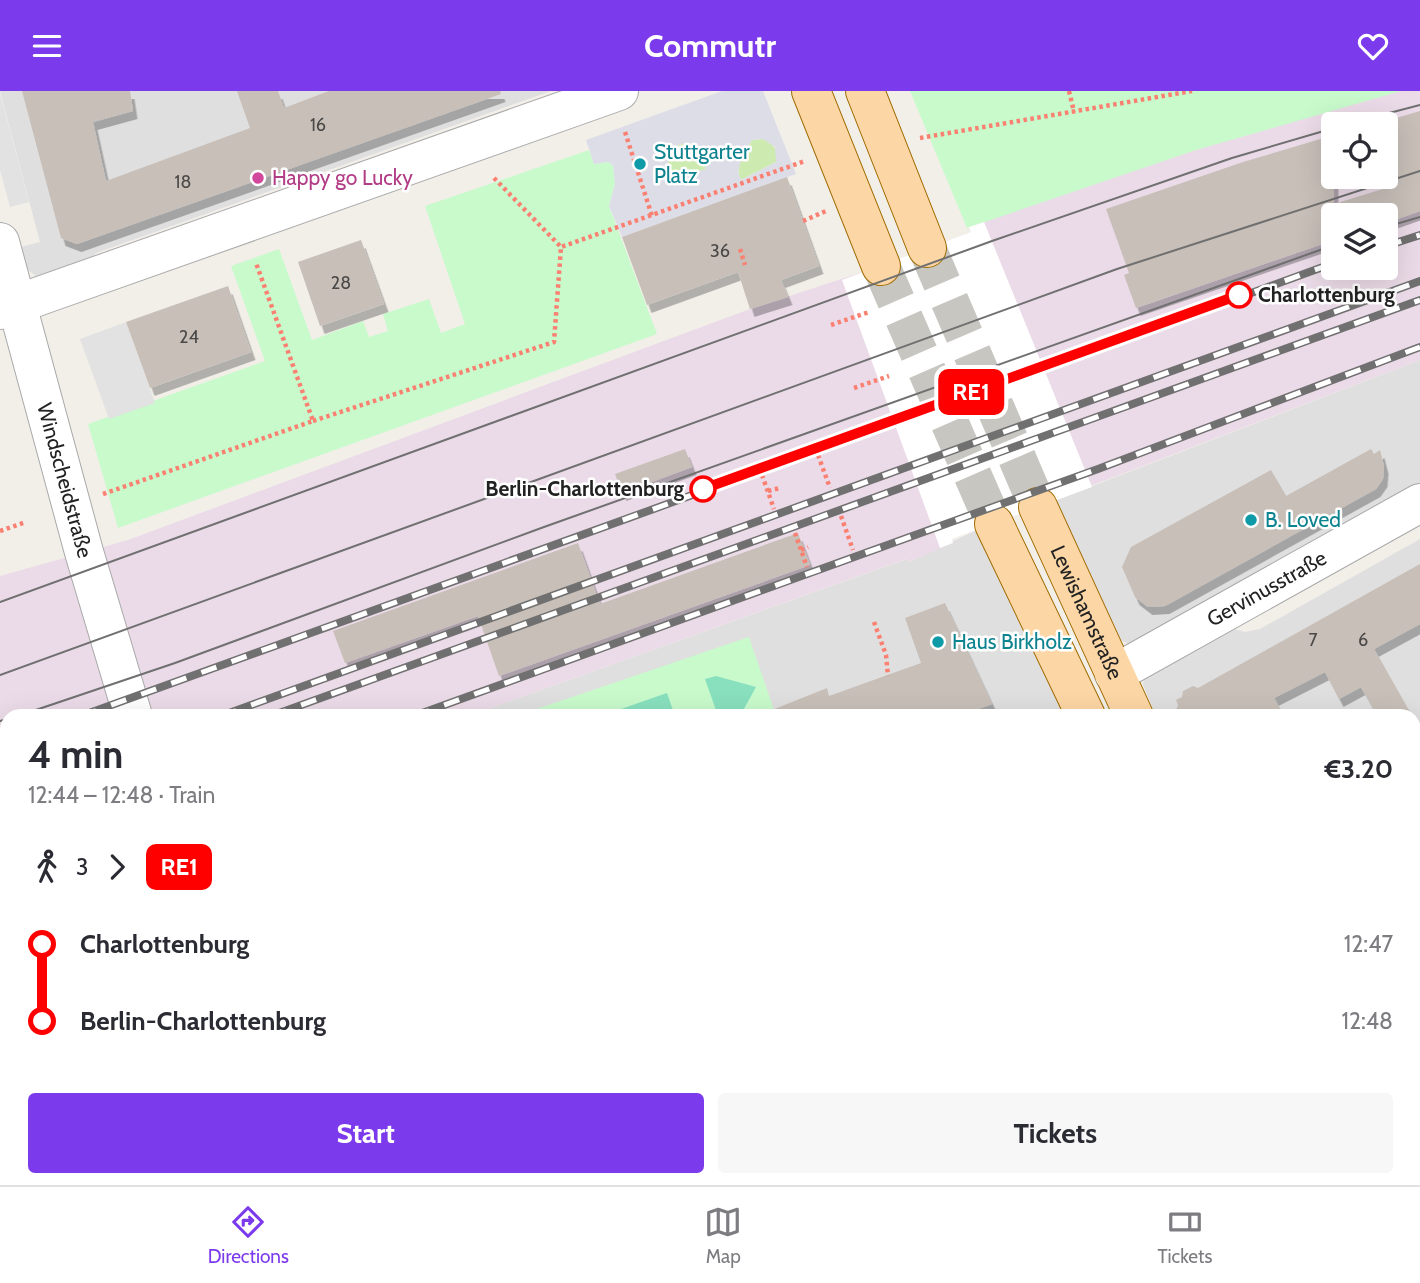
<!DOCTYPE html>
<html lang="en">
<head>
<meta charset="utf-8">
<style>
  :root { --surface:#fff; --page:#f7f7f7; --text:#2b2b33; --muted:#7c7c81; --line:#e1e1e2; --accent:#7c3aed }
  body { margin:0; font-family:Cabin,sans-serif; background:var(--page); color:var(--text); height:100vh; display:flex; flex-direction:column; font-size:26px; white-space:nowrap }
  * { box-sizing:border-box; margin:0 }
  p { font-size:23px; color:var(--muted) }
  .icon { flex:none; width:38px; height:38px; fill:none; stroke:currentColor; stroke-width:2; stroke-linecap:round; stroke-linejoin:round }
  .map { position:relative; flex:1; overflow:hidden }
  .details { position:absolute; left:0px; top:618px; width:1421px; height:478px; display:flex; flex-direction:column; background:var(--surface); border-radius:21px 21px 0 0; box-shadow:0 7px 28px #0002 }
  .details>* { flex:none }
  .badge { padding:0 14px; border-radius:10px; font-size:24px; line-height:46px }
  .controls { position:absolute; left:1321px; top:21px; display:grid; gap:14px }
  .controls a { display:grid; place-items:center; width:77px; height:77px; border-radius:7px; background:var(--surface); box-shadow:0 7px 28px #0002; font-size:35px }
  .map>.badge { position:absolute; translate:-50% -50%; box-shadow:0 0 0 4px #fff }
  .legs { display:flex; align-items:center; gap:10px; height:77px; padding:0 28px; font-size:23px }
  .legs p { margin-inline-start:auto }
  .headline { display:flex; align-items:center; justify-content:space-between; height:119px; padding:0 28px }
  h1 { font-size:38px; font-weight:700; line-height:52px }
  .button { display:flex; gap:14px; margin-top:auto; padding:14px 28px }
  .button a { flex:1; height:80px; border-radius:7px; background:var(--accent); color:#fff; font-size:28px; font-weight:700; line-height:80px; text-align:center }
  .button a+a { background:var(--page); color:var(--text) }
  ul { padding:0 28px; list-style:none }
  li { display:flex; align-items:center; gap:24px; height:77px; font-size:26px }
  li i { display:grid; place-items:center; width:10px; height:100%; margin:0 9px; background:currentColor }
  li i::after { content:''; width:18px; height:18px; margin:-9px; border:5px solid; border-radius:50%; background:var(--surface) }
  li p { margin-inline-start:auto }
  li:first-child i { background:linear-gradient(#0000 50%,currentColor 0) }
  li:last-child i { background:linear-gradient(currentColor 50%,#0000 0) }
  header { display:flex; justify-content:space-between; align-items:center; height:91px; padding:0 28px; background:var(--accent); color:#fff; font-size:32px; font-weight:700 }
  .dock { display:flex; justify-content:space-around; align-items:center; height:98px; border-top:2px solid var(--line); background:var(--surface); font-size:19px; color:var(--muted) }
  .dock a { display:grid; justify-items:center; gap:4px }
  .dock .selected { color:var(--accent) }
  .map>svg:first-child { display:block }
  .residential { fill:#e0dfdf }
  .industrial { fill:#ebdbe8; fill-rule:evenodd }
  .education { fill:#ffffe5 }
  .grass { fill:#cdebb0 }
  .park { fill:#c8facc }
  .pitch { fill:#88e0be }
  .parking { fill:#e2e2e2 }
  .plaza { fill:#dddde8; fill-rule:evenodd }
  .pier { fill:#fff }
  .building { fill:#c7bfb8; filter:url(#shadow) }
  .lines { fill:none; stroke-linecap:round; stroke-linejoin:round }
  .major-tunnel { stroke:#c8c6c1; stroke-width:38; stroke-dasharray:38 19; stroke-linecap:butt }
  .minor-casing { stroke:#a9a9a9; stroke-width:40 }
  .major-casing { stroke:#a06b00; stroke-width:40 }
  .path { stroke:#fa8072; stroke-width:4.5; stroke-dasharray:3.5 3.5; stroke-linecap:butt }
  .minor { stroke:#fff; stroke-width:38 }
  .major { stroke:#fcd6a4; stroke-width:38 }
  .tram { stroke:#707070; stroke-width:2 }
  .rail-casing { stroke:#707070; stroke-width:8 }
  .rail { stroke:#fff; stroke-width:5; stroke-dasharray:16; stroke-linecap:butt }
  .line-1-casing { stroke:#fff; stroke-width:16 }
  .line-1 { stroke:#f00; stroke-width:10 }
  .culture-dot { fill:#0f9aa8; stroke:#fff; stroke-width:2.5 }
  .hotel-dot { fill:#d1479c; stroke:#fff; stroke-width:2.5 }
  .stop-1-dot { fill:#fff; stroke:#f00; stroke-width:3.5 }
  .labels { text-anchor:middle; stroke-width:5; stroke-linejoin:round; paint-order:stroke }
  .number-label { font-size:18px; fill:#4b4948 }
  .culture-label { font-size:21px; fill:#0d838f; stroke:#fff; text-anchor:start }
  .hotel-label { font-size:21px; fill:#b23c85; stroke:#fff; text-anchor:start }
  .stop-label { font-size:21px; font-weight:bold; fill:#222; stroke:#fff; text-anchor:start }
  .street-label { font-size:21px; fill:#222; stroke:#fff }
</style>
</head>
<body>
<header><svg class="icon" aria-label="menu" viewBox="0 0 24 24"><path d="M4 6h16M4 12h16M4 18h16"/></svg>Commutr<svg class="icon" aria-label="heart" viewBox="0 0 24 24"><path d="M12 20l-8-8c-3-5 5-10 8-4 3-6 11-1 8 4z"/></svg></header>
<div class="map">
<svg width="1420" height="1094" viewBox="0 0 1420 1094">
  <defs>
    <filter id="shadow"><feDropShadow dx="4.5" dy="8" stdDeviation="0" flood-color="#0004"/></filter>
  </defs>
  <rect width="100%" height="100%" fill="#f2efe9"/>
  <g class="residential">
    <path d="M0 0H551L96 162 87 173 37 186 27 178 21 156 40 151Z"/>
    <path d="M1420 269V401L1131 554 1121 549 1056 409Z"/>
    <path d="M977 439 1064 625H468L907 468 909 471Z"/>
    <path d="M1420 448V745H1414V625H1156L1143 594 1144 587 1231 537 1245 541 1260 538Z"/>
    <path d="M1420 787V1094H1395L1392 1089 1414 1088V788Z"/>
    <path d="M7 1034V1088L186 1089V1094H0V1036Z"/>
    <rect x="245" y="1088" width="770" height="6"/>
    <path d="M1299 1088 1302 1094H1057V1089Z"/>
  </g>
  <path class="industrial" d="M1396 0H1420V269L952 448 953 452 908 471 906 468 468 625H7V836L0 838V485L128 449 750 218 881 175 971 141 969 136 1202 56ZM1334 33H1386V86H1334ZM1334 124H1386V177H1334Z"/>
  <path class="education" d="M733 1089V1094H402V1089Z"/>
  <g class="grass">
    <path d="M763 48 770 51 777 60 776 71 741 89C734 76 743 60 752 49Z"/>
    <path d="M682 53 698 60 707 78 685 84 670 81 667 65 673 56Z"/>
  </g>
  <g class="park">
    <path d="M910 0H1401L1196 59 967 137Z"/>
    <path d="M589 59 594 73 608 71 613 74 615 93 609 115 657 243 118 437 88 333 265 270 231 175 279 158 312 249 363 230 369 246 388 240 383 223 429 208 441 242 465 233 425 115Z"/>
    <path d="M749 546 776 625H516Z"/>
  </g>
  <g class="pitch">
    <path d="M716 585 756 596 740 625H718L705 588Z"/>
    <path d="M667 602 675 625H601Z"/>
  </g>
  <g class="parking">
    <path d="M0 2 29 111 10 116 0 79Z"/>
    <path d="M126 231 155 312 109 328 80 248Z"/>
    <path d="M7 836V927L0 930V838Z"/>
  </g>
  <path class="plaza" d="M722 0H763L796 83 622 146 609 115 615 93 613 74 608 71 594 73 586 49ZM763 48 775 56 776 71 741 89 738 81 743 62 752 49ZM682 53 698 60 706 78 685 84 670 81 667 65 673 56Z"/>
  <path class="pier" d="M984 131 1092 396 952 448 953 452 940 457 842 189 971 141 969 136Z"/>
  <g class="building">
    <path d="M22 0H130L133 20 93 31 106 90 250 37 237 0H278L284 17 329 0H500L501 3 77 153 61 147Z"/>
    <path d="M1420 20V120L1386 132V124H1334V149L1136 217 1124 184 1129 182 1106 118 1243 71 1334 44V113L1386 97V30Z"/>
    <path d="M787 86 819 175 781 189 788 206 750 218 738 181 647 214 622 146Z"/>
    <path d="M361 149 384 213 320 235 298 171Z"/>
    <path d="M228 195 251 261 150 297 126 231Z"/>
    <path d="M685 358 692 376 622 402 615 383Z"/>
    <path d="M1371 358 1374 363 1380 359 1384 375 1383 388 1376 398 1165 515 1148 516 1135 506 1122 476 1131 456 1271 379 1286 405Z"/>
    <path d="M798 442 810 474 499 585 478 525 345 572 333 540 578 452 600 513Z"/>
    <path d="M1420 473V533L1374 558 1412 625H1377L1361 596 1339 608 1325 581 1274 607 1284 625H1174L1178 614 1176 609 1182 606 1183 600 1193 595 1198 597Z"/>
    <path d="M945 512 992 613 959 625H757L827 597 829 605 921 572 905 527Z"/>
  </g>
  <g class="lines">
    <g class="major-tunnel">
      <path d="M927 157 1038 416"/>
      <path d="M881 175 994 433"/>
    </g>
    <g class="minor-casing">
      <g id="minor">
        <path id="s1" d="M0 151 84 461 133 625"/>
        <path d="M0 219 619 0"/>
        <path id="s2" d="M1114 583 1420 412"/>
        <path d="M1414 768H1420"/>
        <path d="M0 1013 7 1011"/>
        <path d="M1031 1088 1032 1094"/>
        <path d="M214 1094V1088"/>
      </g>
    </g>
    <g class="major-casing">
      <g id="major">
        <path d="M811 0 881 175"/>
        <path d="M865 0 927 157"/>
        <path id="s3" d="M1038 416 1134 625"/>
        <path d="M994 433 1086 625"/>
        <path d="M1320 1088 1323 1094"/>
        <path d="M1369 1088 1372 1094"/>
      </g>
    </g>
    <g class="path">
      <path d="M1069 0 1074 21"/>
      <path d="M625 41 652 125"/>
      <path d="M920 47 1192 0"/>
      <path d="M494 87 561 156"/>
      <path d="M803 130 826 120"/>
      <path d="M740 158 745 174"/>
      <path d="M831 234 869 221"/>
      <path d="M854 297 889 285"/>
      <path d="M313 330 554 251 561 156 805 70"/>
      <path d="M818 364 830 397"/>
      <path d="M762 384 774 418"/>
      <path d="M768 400 780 397"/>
      <path d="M103 403 313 330 256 172"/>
      <path d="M841 425 853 459"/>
      <path d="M0 440 26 431"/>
      <path d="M795 442 807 476"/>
      <path d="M801 459 808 456"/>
      <path d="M874 531 886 564 888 585"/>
    </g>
    <use href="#minor" class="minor"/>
    <use href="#major" class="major"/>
    <g class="tram">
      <path d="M1347 33 1420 14"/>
      <path d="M1386 136 1420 126"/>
      <path d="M0 511 992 150 1232 67 1334 37"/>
      <path d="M0 584 1117 178 1420 80"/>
      <path d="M18 625 175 572 544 436 1334 154"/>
      <path d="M0 630 7 628"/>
    </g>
    <g class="rail-casing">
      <g id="rail">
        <path d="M1386 155 1420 144"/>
        <path d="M81 625 1334 172"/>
        <path d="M221 625 1420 190"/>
        <path d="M271 625 1420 209"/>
        <path d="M414 625 1098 378 1420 256"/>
        <path d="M0 655 7 653"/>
        <path d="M0 704 7 702"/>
        <path d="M0 723 7 721"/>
        <path d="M0 775 7 772"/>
      </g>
    </g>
    <use href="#rail" class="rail"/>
  </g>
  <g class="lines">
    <g class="line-1-casing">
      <path id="line-1" d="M703 398 1239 204"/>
    </g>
    <use href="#line-1" class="line-1"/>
  </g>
  <g class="culture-dot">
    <circle cx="640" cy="73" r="7"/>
    <circle cx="1251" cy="429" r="7"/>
    <circle cx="938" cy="551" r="7"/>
  </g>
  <circle class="hotel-dot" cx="258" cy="87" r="7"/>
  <g class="stop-1-dot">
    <circle cx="1239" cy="204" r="12"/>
    <circle cx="703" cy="398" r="12"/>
  </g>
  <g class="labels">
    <g class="number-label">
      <text x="318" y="40">16</text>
      <text x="183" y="97">18</text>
      <text x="720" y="166">36</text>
      <text x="341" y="198">28</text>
      <text x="189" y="252">24</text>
      <text x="1313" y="555">7</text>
      <text x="1363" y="555">6</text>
    </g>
    <g class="culture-label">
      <text x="654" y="68">Stuttgarter<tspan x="654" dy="24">Platz</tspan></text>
      <text x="1265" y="436">B. Loved</text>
      <text x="952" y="558">Haus Birkholz</text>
    </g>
    <g class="hotel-label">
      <text x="272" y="94">Happy go Lucky</text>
    </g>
    <g class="stop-label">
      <text x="1258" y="211">Charlottenburg</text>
      <text x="684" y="405" text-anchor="end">Berlin-Charlottenburg</text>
    </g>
    <g class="street-label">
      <text dy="7" stroke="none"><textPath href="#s1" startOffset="247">Windscheidstraße</textPath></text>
      <text dy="7" stroke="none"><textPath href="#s2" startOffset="175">Gervinusstraße</textPath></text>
      <text dy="7" stroke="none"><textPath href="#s3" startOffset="116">Lewishamstraße</textPath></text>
    </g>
  </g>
</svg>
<div class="controls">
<a><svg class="icon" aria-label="locate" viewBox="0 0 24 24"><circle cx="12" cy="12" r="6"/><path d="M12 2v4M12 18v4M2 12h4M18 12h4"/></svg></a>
<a><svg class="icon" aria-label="layers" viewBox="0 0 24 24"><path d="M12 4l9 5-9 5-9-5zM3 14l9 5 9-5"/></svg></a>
</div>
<b class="badge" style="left:971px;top:301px;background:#f00;color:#fff">RE1</b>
<section class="details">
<div class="headline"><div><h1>4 min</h1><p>12:44 – 12:48 · Train</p></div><b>€3.20</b></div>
<div class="legs"><svg class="icon" aria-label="walk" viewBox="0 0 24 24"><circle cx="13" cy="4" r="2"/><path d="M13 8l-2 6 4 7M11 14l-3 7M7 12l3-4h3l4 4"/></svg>3<svg class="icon" aria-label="forward" viewBox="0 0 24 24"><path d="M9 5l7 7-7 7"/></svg><b class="badge" style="background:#f00;color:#fff">RE1</b></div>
<ul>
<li><i style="color:#f00"></i><b>Charlottenburg</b><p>12:47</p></li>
<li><i style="color:#f00"></i><b>Berlin-Charlottenburg</b><p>12:48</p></li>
</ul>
<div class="button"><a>Start</a><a>Tickets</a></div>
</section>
</div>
<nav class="dock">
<a class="selected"><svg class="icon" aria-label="directions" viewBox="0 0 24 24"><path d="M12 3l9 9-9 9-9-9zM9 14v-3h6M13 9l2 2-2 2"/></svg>Directions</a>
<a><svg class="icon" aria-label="map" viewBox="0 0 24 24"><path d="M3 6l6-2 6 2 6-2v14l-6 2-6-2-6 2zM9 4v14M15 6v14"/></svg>Map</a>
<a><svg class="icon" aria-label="tickets" viewBox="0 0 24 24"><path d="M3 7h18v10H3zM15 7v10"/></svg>Tickets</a>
</nav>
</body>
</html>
